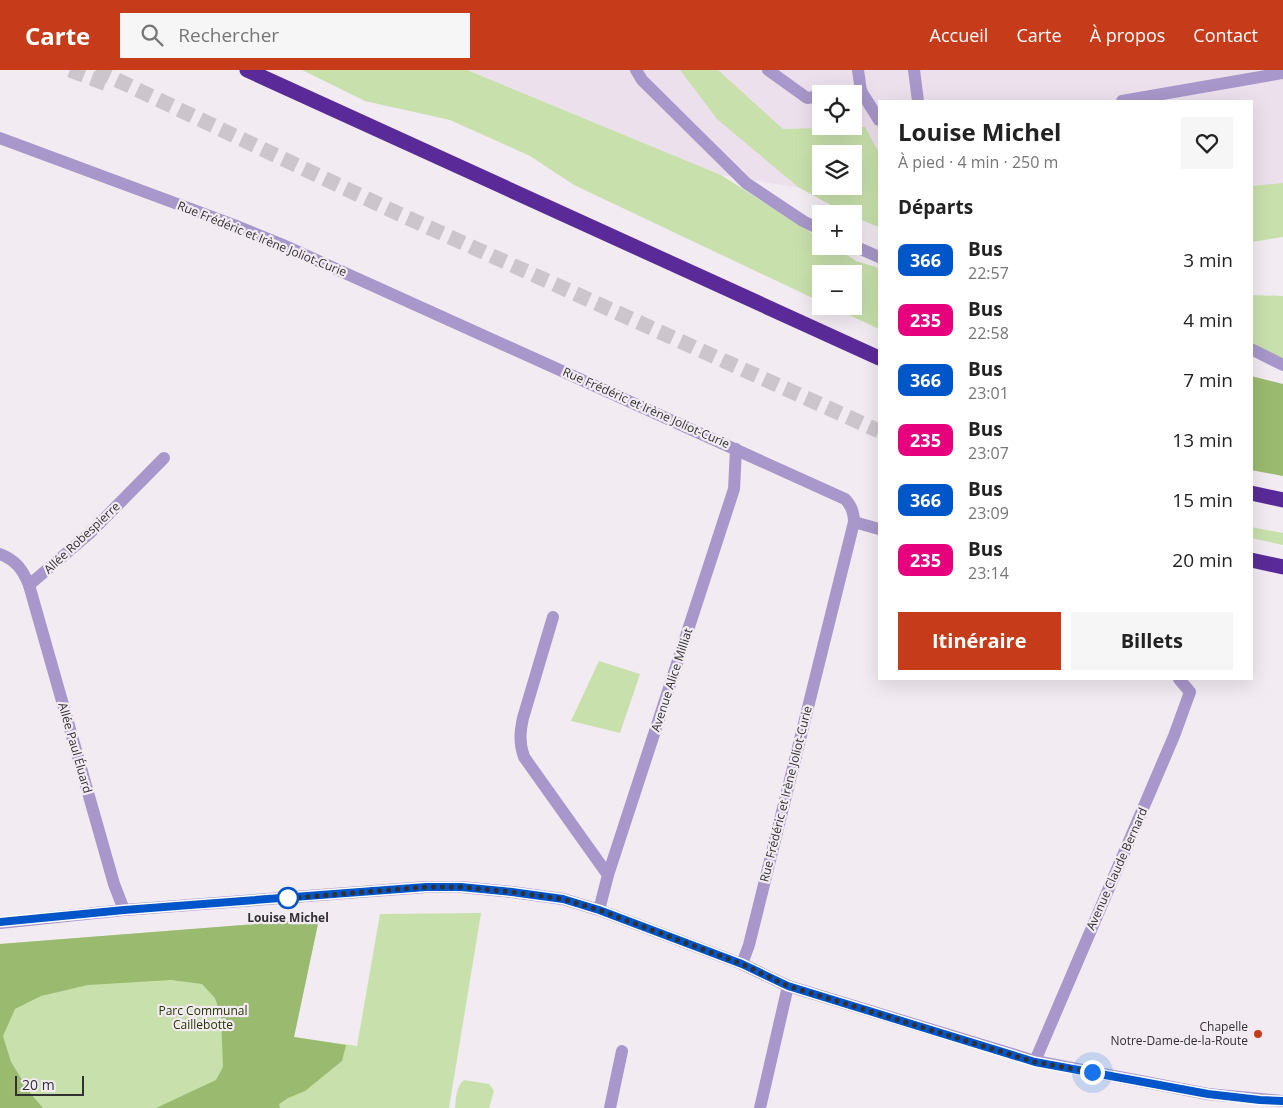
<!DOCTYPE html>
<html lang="fr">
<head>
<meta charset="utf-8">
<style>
  :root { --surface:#fff; --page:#f6f6f6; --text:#222; --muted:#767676; --accent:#c63c1b }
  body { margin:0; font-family:"Open Sans",sans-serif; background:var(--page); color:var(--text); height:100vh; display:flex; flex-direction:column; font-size:19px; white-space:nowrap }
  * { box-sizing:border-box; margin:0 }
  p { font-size:16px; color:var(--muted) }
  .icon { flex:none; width:28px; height:28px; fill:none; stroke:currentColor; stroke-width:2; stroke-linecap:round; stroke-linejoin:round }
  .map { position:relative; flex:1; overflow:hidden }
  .details { position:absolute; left:878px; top:30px; width:375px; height:580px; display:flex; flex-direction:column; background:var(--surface); border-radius:0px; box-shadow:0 5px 20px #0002 }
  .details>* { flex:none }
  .badge { padding:0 10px; border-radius:8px; font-size:18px; line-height:32px }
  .fabs { position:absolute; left:812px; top:15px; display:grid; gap:10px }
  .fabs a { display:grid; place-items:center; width:50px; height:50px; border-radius:0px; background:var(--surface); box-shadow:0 5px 20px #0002; font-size:25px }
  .scale { position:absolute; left:15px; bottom:12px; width:69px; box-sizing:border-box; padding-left:5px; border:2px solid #323032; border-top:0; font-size:14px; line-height:18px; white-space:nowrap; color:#323032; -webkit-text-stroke:4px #f2ebf2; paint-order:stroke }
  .you { position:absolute; width:25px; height:25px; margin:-12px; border:4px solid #fff; border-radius:50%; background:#1a73e8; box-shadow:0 0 0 8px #1a73e833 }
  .map>.badge { position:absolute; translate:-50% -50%; box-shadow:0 0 0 2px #fff }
  h2 { padding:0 20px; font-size:19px; line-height:45px }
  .round { display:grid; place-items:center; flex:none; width:52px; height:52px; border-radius:0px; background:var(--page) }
  .summary { display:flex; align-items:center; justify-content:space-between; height:85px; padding:0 20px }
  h1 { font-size:24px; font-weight:700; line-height:38px }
  .action { display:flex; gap:10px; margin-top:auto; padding:10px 20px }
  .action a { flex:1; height:58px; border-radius:0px; background:var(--accent); color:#fff; font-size:20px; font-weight:700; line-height:58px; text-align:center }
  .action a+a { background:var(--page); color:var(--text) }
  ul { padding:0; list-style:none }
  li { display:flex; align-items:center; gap:15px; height:60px; padding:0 20px }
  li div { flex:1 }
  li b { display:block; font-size:19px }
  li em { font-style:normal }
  li .badge { min-width:55px; font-weight:700; text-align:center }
  header { display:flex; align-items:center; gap:30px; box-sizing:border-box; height:70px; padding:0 25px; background:var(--accent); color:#fff }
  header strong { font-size:24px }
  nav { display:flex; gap:28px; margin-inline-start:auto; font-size:18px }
  .search { width:350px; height:45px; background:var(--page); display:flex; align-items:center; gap:12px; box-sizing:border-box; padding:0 18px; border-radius:0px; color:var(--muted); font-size:19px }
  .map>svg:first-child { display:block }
  .built { fill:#ede0ed; fill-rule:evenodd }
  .green { fill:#c8e0ac; fill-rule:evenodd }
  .forest { fill:#9aba6f }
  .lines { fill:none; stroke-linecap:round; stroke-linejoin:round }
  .highway-tunnel { stroke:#ccc6cc; stroke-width:15; stroke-dasharray:15 8; stroke-linecap:butt }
  .lane { stroke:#a797ca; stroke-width:12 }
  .street { stroke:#a797ca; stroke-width:12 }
  .highway { stroke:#5a2b98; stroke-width:15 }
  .line-casing { stroke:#fff; stroke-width:11 }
  .line { stroke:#0055c8; stroke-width:8 }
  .walk { stroke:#323032; stroke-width:5; stroke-dasharray:0 9 }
  .stop-dot { fill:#fff; stroke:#0055c8; stroke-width:2.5 }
  .poi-dot { fill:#c63c1b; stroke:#f2ebf2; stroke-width:2 }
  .labels { text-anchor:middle; stroke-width:4.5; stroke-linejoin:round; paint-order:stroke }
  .street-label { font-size:12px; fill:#323032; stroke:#f2ebf2 }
  .stop-label { font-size:12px; font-weight:bold; fill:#323032; stroke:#f2ebf2 }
  .park-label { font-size:12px; fill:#243700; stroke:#f2ebf2 }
  .poi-label { font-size:12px; fill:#323032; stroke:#f2ebf2; text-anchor:end }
</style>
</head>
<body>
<header>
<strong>Carte</strong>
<div class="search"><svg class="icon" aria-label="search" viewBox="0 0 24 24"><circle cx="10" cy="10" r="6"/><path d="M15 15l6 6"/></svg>Rechercher</div>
<nav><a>Accueil</a><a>Carte</a><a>À propos</a><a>Contact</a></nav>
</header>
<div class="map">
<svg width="1283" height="1038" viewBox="0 0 1283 1038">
  <rect width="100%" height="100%" fill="#f2ebf2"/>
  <path class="built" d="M467 0H1283V137L1251 138V31H879V131L721 105ZM821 24H854V56H821ZM821 84H854V116H821Z"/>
  <g class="green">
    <path d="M302 0H467L721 105 821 169V176H833L856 191 879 198V259L830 236H854V204H821V232L574 115 530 86 450 50 365 31Z"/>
    <path d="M680 0H718L783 59 865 57 879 83V157L854 147V144H847L798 117 717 49ZM821 84H854V116H821Z"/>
    <path d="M1283 113V167L1251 172V116Z"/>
    <path d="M1251 225 1283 226V288L1251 275Z"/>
    <path d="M1251 457 1283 463V475L1251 468Z"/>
    <path d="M599 591 640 604 620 663 571 651Z"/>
    <path d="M481 843 449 1038H0V874L319 849 294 967 357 976 380 844Z"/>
    <path d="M464 1010 489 1014 494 1021 489 1038H455C456 1029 456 1016 464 1010Z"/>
  </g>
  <g class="forest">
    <path d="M1251 306 1283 314V406L1251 400Z"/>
    <path d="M319 849 294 967 346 975 342 991 305 1021 288 1028 279 1034 280 1038H156L216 1010 223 997 221 946 215 928 202 914 171 910 88 915 41 926 15 939 3 966 11 992 31 1024 43 1038H0V874Z"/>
  </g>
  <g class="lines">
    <g class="highway-tunnel">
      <path d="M70 0 107 14"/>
      <path d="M96 0 397 143 879 361"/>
    </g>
    <g class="lane">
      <path d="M636 0 642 10 746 113 803 151 821 160"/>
      <path d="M768 0 807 28 821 26"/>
      <path d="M914 0 918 31"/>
      <path d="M861 21 879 50"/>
      <path d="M842 24 861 21 858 0"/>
      <path d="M1122 31 1283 3"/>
      <path d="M854 176 879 187"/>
      <path d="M1251 279 1283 295"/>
      <path d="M854 452 879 459"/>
      <path d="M553 547 523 648C520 662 519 673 524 687L608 805"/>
      <path d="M1035 991 1174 666 1190 622 1179 609"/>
      <path d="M610 1038 622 981"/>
    </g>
    <g class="street">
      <path d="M0 68 234 155 283 175 845 429C852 436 854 443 854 452L749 875 742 894"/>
      <path d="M0 484C16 490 23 500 29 515L114 814 124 840"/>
      <path d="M29 515 90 463 164 388"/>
      <path d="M599 840 608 805 734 419 736 379"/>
      <path d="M0 853 124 840 426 817H461L512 822 563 829 599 840 742 894 788 916 1035 991 1208 1024 1283 1031"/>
      <path d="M760 1038 788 916"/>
    </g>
    <g class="highway">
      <path d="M247 0 879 288"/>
      <path d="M1251 423 1283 430"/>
      <path d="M1251 490 1283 497"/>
    </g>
  </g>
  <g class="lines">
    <g class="line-casing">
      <path id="line" d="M0 852 124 840 426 817H461L512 822 563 829 599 840 742 894 788 916 1035 992 1208 1024 1260 1030 1283 1031"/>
    </g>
    <use href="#line" class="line"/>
    <path class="walk" d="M288 828 280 829 426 817H461L512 822 563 829 599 840 742 894 788 916 1035 992 1092 1002"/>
  </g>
  <circle class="stop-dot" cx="288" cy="828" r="10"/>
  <circle class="poi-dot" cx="1258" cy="964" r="5"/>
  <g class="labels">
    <g class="street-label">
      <text transform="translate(262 169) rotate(22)" y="4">Rue Frédéric et Irène Joliot-Curie</text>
      <text transform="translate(646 338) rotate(24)" y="4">Rue Frédéric et Irène Joliot-Curie</text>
      <text transform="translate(82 468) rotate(-43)" y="4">Allée Robespierre</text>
      <text transform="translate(672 610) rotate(-72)" y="4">Avenue Alice Milliat</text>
      <text transform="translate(75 678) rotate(74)" y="4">Allée Paul Éluard</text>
      <text transform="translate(786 724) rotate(-76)" y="4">Rue Frédéric et Irène Joliot-Curie</text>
      <text transform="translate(1117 799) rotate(-66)" y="4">Avenue Claude Bernard</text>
    </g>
    <g class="stop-label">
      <text x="288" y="852">Louise Michel</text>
    </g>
    <g class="park-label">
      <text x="203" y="945">Parc Communal<tspan x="203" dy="14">Caillebotte</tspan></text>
    </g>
    <g class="poi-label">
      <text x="1248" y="961">Chapelle<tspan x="1248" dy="14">Notre-Dame-de-la-Route</tspan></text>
    </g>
  </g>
</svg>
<div class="fabs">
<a><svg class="icon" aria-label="locate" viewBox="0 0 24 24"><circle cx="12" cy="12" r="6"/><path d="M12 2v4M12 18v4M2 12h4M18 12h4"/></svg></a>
<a><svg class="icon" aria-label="layers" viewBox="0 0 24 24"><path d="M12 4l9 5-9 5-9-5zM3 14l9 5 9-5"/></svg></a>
<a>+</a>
<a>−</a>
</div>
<div class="scale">20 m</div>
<div class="you" style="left:1092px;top:1002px"></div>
<section class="details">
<div class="summary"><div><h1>Louise Michel</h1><p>À pied · 4 min · 250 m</p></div><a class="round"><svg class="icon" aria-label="heart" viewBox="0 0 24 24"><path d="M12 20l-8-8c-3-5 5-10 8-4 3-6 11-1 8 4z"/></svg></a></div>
<h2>Départs</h2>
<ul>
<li><span class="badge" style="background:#0055c8;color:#fff">366</span><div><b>Bus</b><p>22:57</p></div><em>3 min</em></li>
<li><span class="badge" style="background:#e6007e;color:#fff">235</span><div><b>Bus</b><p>22:58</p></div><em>4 min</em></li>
<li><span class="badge" style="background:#0055c8;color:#fff">366</span><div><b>Bus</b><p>23:01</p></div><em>7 min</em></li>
<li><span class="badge" style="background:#e6007e;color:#fff">235</span><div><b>Bus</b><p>23:07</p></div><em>13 min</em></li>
<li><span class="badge" style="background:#0055c8;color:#fff">366</span><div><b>Bus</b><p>23:09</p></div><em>15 min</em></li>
<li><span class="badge" style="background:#e6007e;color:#fff">235</span><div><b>Bus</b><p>23:14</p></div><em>20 min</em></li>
</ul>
<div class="action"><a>Itinéraire</a><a>Billets</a></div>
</section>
</div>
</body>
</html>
